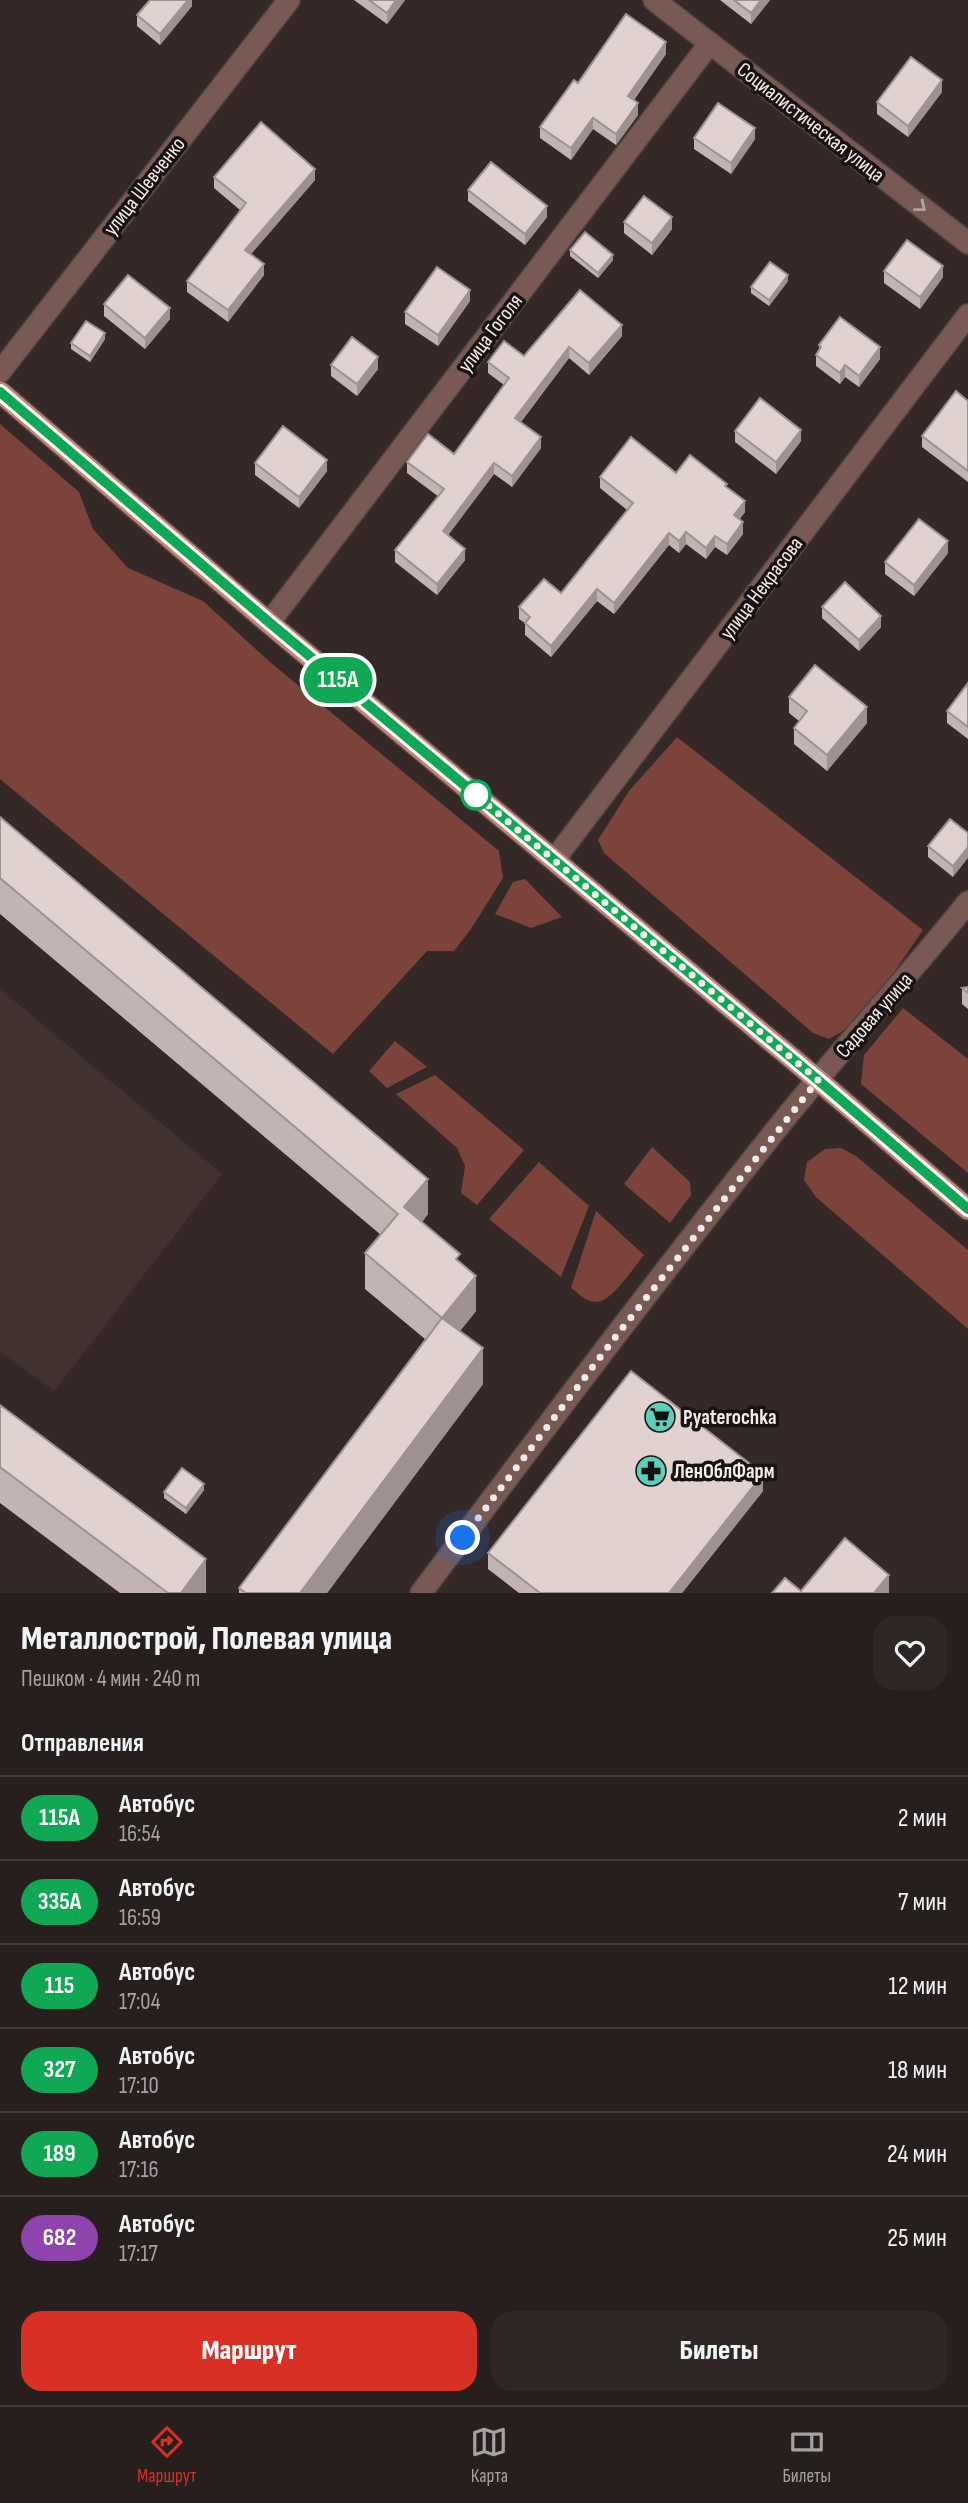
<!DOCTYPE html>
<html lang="ru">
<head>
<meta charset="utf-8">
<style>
  :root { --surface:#271f1d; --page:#2f2726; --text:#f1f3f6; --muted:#a4a2a4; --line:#433d3b; --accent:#d93025 }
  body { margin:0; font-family:"Sofia Sans Condensed",sans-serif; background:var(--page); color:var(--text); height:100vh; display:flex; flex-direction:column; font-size:26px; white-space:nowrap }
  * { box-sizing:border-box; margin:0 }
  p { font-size:23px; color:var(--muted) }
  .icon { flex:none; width:38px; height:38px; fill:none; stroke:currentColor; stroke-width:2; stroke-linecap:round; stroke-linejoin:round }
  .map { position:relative; height:1593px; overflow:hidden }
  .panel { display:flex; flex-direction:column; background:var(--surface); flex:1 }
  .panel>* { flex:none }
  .badge { padding:0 14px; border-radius:23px; font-size:24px; line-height:46px }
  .you { position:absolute; width:35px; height:35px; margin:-18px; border:5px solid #fff; border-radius:50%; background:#1a73e8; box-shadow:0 0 0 10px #1a73e833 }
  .map>.badge { position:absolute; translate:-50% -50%; box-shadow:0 0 0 4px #fff }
  h2 { padding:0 21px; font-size:26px; line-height:63px }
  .round { display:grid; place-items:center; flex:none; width:74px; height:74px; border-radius:21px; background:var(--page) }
  .head { display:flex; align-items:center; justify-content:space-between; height:119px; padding:0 21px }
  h1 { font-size:33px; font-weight:800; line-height:52px }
  .primary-button { display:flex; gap:14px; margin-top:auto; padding:14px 21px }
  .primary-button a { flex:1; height:80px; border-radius:21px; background:var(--accent); color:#fff; font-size:28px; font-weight:800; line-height:80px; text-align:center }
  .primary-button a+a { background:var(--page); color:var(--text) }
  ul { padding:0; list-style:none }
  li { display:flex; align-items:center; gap:21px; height:84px; padding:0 21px; border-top:2px solid var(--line) }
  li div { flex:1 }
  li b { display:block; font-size:26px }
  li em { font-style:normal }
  li .badge { min-width:77px; font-weight:700; text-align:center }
  .menu { display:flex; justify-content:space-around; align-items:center; height:98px; border-top:2px solid var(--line); background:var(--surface); font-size:19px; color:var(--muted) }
  .menu a { display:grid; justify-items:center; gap:4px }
  .menu .active { color:var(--accent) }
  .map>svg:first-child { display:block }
  .built { fill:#43312e }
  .green { fill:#7b4339 }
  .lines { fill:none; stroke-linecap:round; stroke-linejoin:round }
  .street-casing { stroke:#4f4442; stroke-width:24 }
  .primary-casing { stroke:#4f4442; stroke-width:24 }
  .street { stroke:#785953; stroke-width:21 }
  .primary { stroke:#c48378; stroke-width:21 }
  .wall { fill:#c2b4b2 }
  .shaded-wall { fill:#9e9291 }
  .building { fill:#e1d1cf; stroke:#9e9291; stroke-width:2 }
  .oneway { stroke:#b6a39f }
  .line-casing { stroke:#fff; stroke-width:16 }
  .line { stroke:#10a855; stroke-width:10 }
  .walk { stroke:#f5edeb; stroke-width:7; stroke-dasharray:0 12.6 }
  .stop-dot { fill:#fff; stroke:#10a855; stroke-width:3.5 }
  .labels { text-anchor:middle; stroke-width:7; stroke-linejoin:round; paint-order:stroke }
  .street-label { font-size:21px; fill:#f5edeb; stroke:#181312 }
  .poi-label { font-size:21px; font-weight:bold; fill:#f5edeb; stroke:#181312; text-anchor:start }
</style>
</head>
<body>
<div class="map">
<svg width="968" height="1593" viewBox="0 0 968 1593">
  <rect width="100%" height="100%" fill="#342927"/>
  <path class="built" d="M0 989 222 1174 54 1391 0 1351Z"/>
  <g class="green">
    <path d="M0 424 79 492 93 529 128 568 203 601 270 662 499 851 503 878 471 929 454 951H427L333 1054 0 779Z"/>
    <path d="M677 737 923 930 884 987 848 1028 829 1039 813 1033 604 853 598 840 629 791Z"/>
    <path d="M525 879 562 917 531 928 495 914 513 882Z"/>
    <path d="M903 1008 968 1059V1173L861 1084 864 1055Z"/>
    <path d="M395 1041 427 1067 387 1088 369 1071Z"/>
    <path d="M435 1075 524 1150 477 1205 461 1193 465 1166 457 1148 396 1094Z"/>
    <path d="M652 1147 690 1182 691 1195 670 1223 624 1184Z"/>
    <path d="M841 1148 856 1156 968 1250V1329L816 1197 804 1180 807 1162 825 1149Z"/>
    <path d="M539 1162 589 1206 561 1277 489 1219Z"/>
    <path d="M596 1211 644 1255C634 1267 611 1303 596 1302 586 1302 578 1293 571 1288Z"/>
  </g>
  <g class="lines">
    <g class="street-casing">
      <g id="street">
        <path d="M654 0 968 243"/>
        <path d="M0 372 289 0"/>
        <path d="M269 623 710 43"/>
        <path d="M554 860 968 315"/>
        <path d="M421 1593C540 1435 659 1276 783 1121 843 1047 908 977 968 902"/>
      </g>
    </g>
    <g class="primary-casing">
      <path id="primary" d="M0 392 269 623 818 1080 968 1209"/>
    </g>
    <use href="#street" class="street"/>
    <use href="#primary" class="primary"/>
  </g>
  <g class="wall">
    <path d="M192 0V6L160 45 137 26V15Z"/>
    <path d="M354 0H405L387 24Z"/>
    <path d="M720 0H770L751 24Z"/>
    <path d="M666 54 634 100 638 115 616 145 593 129 571 160 540 138V127L578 83Z"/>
    <path d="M942 92 908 137 877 114V102Z"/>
    <path d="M694 138 755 139 731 174 694 149Z"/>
    <path d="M214 177 315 180 251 254 264 275 228 322 187 292V281L240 210 214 188Z"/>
    <path d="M468 190 547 217 525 245 468 201Z"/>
    <path d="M624 222 672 229 652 255 624 233Z"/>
    <path d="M570 250 613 260 598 278 570 256Z"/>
    <path d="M884 271 943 277 920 309 884 283Z"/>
    <path d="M788 281 769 306 751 293V287Z"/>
    <path d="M470 301 438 346 405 324V312Z"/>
    <path d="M104 304 170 319 145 349 104 316Z"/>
    <path d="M622 336 589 375 569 358 521 422 541 448 512 487 494 474 448 535 465 560 437 595 395 562V550L439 497 407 473V462L454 454 504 385 488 373V362L524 356Z"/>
    <path d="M105 339 90 362 71 349V343Z"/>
    <path d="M819 345 880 359 859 387 845 377 840 384 816 366V355L819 351Z"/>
    <path d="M331 365 378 369 357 396 331 376Z"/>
    <path d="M968 401V482L922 447V436Z"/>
    <path d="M735 431 801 441 776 474 735 442Z"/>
    <path d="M255 463 327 471 299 508 255 475Z"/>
    <path d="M676 473 727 487 745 512 739 519 743 534 727 555 715 547 706 559 686 544 679 553 669 545 614 614 597 601 551 657 525 635V623L519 619V607L561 593 627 510 600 488V477Z"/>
    <path d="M948 553 914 596 885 574V562Z"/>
    <path d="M822 607 881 627 859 651 822 618Z"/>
    <path d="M968 683V739L947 723V711Z"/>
    <path d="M789 697 867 723 827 771 794 744V728L799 721 789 713Z"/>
    <path d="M0 817 428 1214 422 1222 460 1263 476 1311 460 1331 483 1384 327 1593H239V1588L425 1339 365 1289V1253L381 1235 0 914Z"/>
    <path d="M968 833 953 877 928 857V846Z"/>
    <path d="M968 987V1009L962 1004V988Z"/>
    <path d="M0 1405 206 1593H120L0 1503Z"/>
    <path d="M204 1490 186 1514 164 1498V1492Z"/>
    <path d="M763 1491 682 1593H519L488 1569V1553Z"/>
  </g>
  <g class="shaded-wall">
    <path d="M188 0H192V6L160 45V34Z"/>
    <path d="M396 0H405L387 24V13Z"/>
    <path d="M761 0H770L751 24V13Z"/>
    <path d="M666 42V54L628 107V96Z"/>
    <path d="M942 80V92L908 137V126Z"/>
    <path d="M638 103V115L616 145V134Z"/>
    <path d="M593 118V129L571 160V148Z"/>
    <path d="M755 128V139L731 174V163Z"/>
    <path d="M315 169V180L245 261V250Z"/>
    <path d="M547 206V217L525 245V234Z"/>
    <path d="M672 217V229L652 255V243Z"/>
    <path d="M613 255V260L598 278V273Z"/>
    <path d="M264 264V275L228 322V310Z"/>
    <path d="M943 266V277L920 309V297Z"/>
    <path d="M788 275V281L769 306V300Z"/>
    <path d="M470 290V301L438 346V335Z"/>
    <path d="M170 308V319L145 349V338Z"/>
    <path d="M622 325V336L589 375V363Z"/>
    <path d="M105 333V339L90 362V356Z"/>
    <path d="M569 347V358L515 429V418Z"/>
    <path d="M880 347V359L859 387V376Z"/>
    <path d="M378 357V369L357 396V384Z"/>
    <path d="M845 365V377L840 384V373Z"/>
    <path d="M801 430V441L776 474V462Z"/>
    <path d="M541 437V448L512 487V476Z"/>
    <path d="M327 460V471L299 508V497Z"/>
    <path d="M494 463V474L443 542V531Z"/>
    <path d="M745 501V512L734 527V515Z"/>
    <path d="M743 522V534L727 555V544Z"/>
    <path d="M686 532V544L679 553V541Z"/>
    <path d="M669 533V545L614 614V603Z"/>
    <path d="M715 536V547L706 559V548Z"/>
    <path d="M948 541V553L914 596V585Z"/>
    <path d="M465 549V560L437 595V584Z"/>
    <path d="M597 589V601L551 657V646Z"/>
    <path d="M881 616V627L859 651V640Z"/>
    <path d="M867 707V723L827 771V755Z"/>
    <path d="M968 847V858L953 877V866Z"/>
    <path d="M428 1179V1214L404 1243V1207Z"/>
    <path d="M476 1276V1311L442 1353V1318Z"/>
    <path d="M483 1348V1384L327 1593H300Z"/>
    <path d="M763 1474V1491L682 1593H669Z"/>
    <path d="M204 1484V1490L186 1514V1508Z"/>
    <path d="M206 1559V1593H181Z"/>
    <path d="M889 1575V1593H874Z"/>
  </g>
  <g class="building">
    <path d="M150 0H188L160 34 137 15Z"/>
    <path d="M369 0H396L387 13Z"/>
    <path d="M734 0H761L751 13Z"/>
    <path d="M626 14 666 42 628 96 638 103 616 134 593 118 571 148 540 127 574 80 578 83Z"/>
    <path d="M911 57 942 80 908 126 877 102Z"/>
    <path d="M718 103 755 128 731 163 694 138Z"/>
    <path d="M261 122 315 169 245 250 264 264 228 310 187 281 246 203 214 177Z"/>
    <path d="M491 162 547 206 525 234 468 190Z"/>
    <path d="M644 196 672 217 652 243 624 222Z"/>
    <path d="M585 232 613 255 598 273 570 250Z"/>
    <path d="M907 240 943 266 920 297 884 271Z"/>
    <path d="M770 262 788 275 769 300 751 287Z"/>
    <path d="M437 267 470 290 438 335 405 312Z"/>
    <path d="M128 275 170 308 145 338 104 304Z"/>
    <path d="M580 290 622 325 589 363 569 347 515 418 541 437 512 476 494 463 443 531 465 549 437 584 395 550 444 489 407 462 428 434 454 454 509 378 488 362 504 341 524 356Z"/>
    <path d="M840 317 880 347 859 376 845 365 840 373 816 355 821 347 819 345Z"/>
    <path d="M86 321 105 333 90 356 71 343Z"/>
    <path d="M352 337 378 357 357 384 331 365Z"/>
    <path d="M956 391 968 401V471L922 436Z"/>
    <path d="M760 398 801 430 776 462 735 431Z"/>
    <path d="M283 426 327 460 299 497 255 463Z"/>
    <path d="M631 437 676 473 690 455 727 484 725 486 745 501 734 515 743 522 727 544 715 536 706 548 686 532 679 541 669 533 614 603 597 589 551 646 525 623 530 617 519 607 544 579 561 593 633 503 600 477Z"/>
    <path d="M919 519 948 541 914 585 885 562Z"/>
    <path d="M845 582 881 616 859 640 822 607Z"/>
    <path d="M815 665 867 707 827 755 794 728 807 711 789 697Z"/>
    <path d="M968 683V727L947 711Z"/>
    <path d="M0 817 428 1179 404 1207 460 1254 456 1259 476 1276 442 1318 365 1253 398 1214 0 878Z"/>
    <path d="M950 819 968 833V847L953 866 928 846Z"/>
    <path d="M968 987V993L962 988Z"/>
    <path d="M442 1318 483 1348 300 1593H246L239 1588Z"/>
    <path d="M631 1371 763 1474 669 1593H540L488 1553Z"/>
    <path d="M0 1405 206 1559 181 1593H168L0 1467Z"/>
    <path d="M182 1468 204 1484 186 1508 164 1492Z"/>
    <path d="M845 1538 889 1575 874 1593H772L785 1578 801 1591Z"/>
  </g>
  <defs><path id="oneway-chevron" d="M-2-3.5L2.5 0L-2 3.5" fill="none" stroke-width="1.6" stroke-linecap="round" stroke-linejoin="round" transform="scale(1.75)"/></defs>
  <use class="oneway" href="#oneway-chevron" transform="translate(921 207) rotate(38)"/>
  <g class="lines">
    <g class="line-casing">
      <path id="line" d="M0 392 270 623 818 1080 968 1209"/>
    </g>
    <use href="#line" class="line"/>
    <path class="walk" d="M463 1538 617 1335 818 1080 476 795"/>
  </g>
  <defs>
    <g id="supermarket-disc" transform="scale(1.575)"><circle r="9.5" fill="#5cceba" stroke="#181312"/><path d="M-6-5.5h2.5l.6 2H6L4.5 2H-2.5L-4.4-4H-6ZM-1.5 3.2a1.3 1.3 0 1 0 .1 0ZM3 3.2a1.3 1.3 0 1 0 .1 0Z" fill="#111"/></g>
    <g id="pharmacy-disc" transform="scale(1.575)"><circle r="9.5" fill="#5cceba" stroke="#181312"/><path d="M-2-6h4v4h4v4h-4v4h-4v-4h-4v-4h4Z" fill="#111"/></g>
  </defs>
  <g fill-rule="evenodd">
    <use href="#supermarket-disc" x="660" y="1417"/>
    <use href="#pharmacy-disc" x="651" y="1471"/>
  </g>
  <circle class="stop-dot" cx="476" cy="795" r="14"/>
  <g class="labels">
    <g class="street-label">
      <text transform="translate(811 122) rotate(38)" y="7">Социалистическая улица</text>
      <text transform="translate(144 186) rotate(-52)" y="7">улица Шевченко</text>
      <text transform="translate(490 333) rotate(-53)" y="7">улица Гоголя</text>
      <text transform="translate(761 588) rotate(-53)" y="7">улица Некрасова</text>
      <text transform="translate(874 1015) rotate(-49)" y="7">Садовая улица</text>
    </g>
    <g class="poi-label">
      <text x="683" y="1424">Pyaterochka</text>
      <text x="674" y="1478">ЛенОблФарм</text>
    </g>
  </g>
</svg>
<div class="you" style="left:463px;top:1538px"></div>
<b class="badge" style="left:338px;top:680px;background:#10a855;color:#fff">115А</b>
</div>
<section class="panel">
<div class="head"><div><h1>Металлострой, Полевая улица</h1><p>Пешком · 4 мин · 240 m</p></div><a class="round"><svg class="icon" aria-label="heart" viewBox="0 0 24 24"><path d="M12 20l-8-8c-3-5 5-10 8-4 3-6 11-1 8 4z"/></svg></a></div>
<h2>Отправления</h2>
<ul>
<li><span class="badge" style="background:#10a855;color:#fff">115А</span><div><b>Автобус</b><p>16:54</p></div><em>2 мин</em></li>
<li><span class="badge" style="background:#10a855;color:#fff">335А</span><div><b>Автобус</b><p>16:59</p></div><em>7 мин</em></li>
<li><span class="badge" style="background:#10a855;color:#fff">115</span><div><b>Автобус</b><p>17:04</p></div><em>12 мин</em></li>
<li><span class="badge" style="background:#10a855;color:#fff">327</span><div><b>Автобус</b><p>17:10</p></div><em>18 мин</em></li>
<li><span class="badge" style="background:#10a855;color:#fff">189</span><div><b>Автобус</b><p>17:16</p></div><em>24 мин</em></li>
<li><span class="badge" style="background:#8e44ad;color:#fff">682</span><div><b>Автобус</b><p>17:17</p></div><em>25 мин</em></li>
</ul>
<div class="primary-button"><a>Маршрут</a><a>Билеты</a></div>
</section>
<nav class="menu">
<a class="active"><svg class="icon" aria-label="directions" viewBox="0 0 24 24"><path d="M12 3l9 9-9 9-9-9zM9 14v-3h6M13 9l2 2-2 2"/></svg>Маршрут</a>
<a><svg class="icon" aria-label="map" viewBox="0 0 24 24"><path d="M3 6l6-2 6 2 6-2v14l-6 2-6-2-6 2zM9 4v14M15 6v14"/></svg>Карта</a>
<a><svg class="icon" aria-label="tickets" viewBox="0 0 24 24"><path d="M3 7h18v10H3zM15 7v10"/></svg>Билеты</a>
</nav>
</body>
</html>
